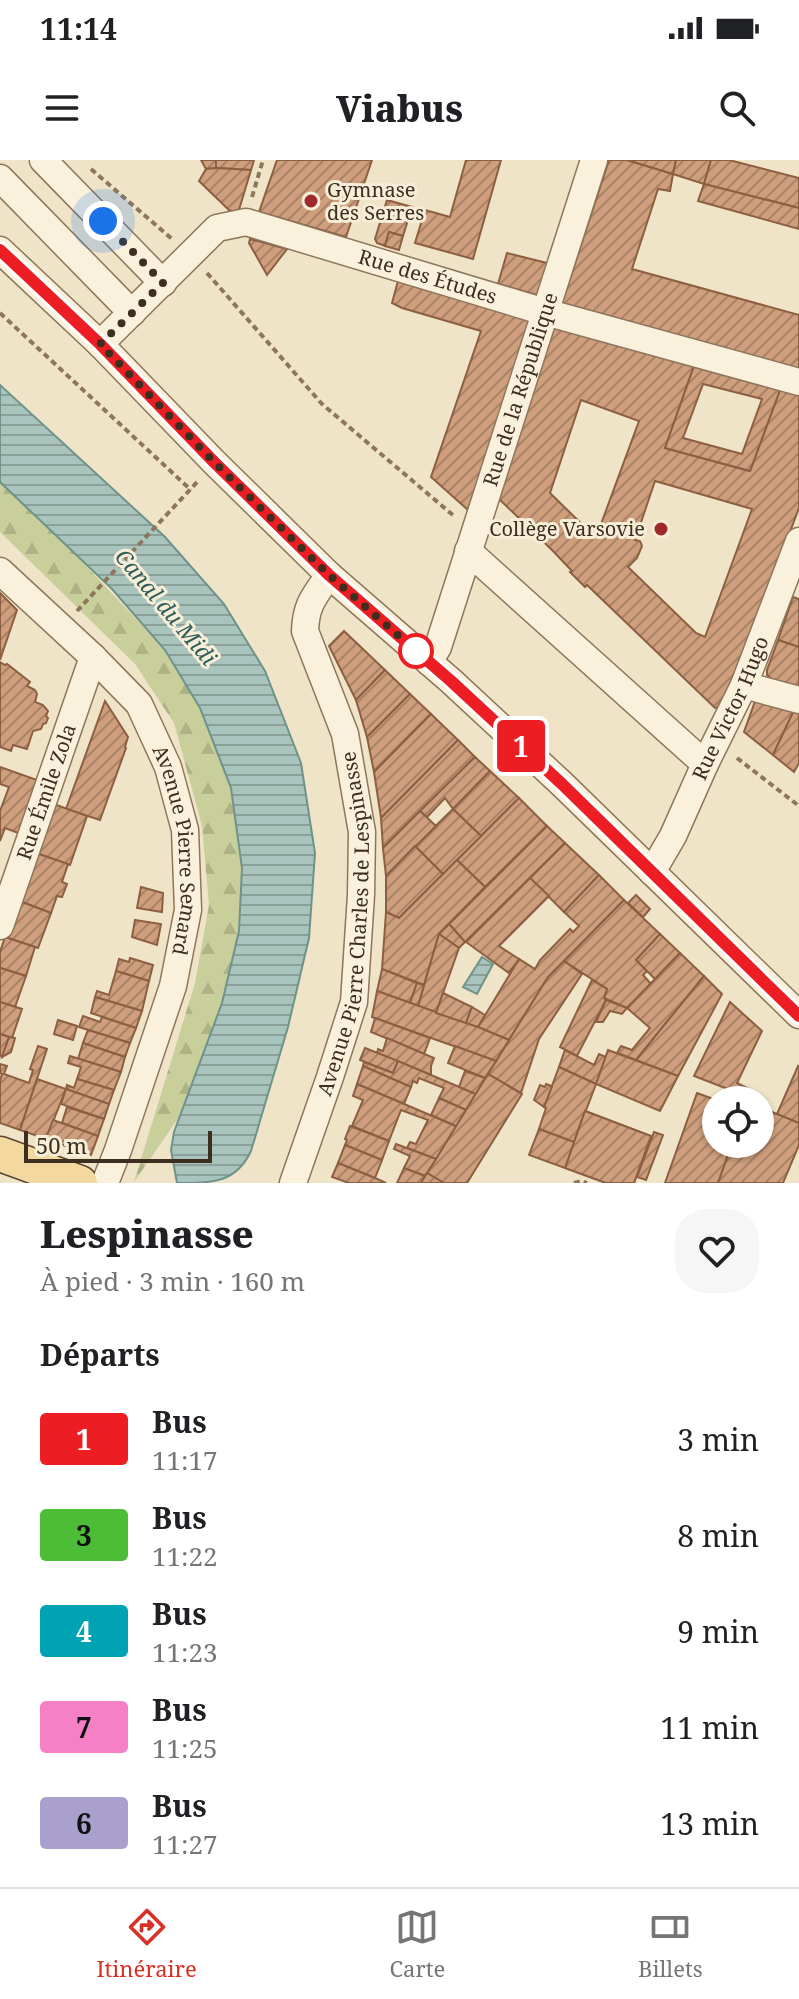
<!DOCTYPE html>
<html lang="fr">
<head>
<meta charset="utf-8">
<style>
  :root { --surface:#fff; --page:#f6f6f6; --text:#202124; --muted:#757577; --line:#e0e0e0; --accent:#d93025 }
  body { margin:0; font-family:"Noto Serif",serif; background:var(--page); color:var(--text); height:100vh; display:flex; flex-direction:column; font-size:30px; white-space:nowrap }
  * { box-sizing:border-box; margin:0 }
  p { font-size:26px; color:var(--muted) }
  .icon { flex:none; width:44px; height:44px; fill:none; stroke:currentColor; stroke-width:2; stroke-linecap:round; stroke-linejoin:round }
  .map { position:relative; height:1023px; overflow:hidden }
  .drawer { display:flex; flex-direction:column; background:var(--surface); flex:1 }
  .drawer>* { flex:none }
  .badge { padding:0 16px; border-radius:6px; font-size:28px; line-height:52px }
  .buttons { position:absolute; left:702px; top:926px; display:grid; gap:16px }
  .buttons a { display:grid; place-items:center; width:72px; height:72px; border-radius:50%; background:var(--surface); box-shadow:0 2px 6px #0004; font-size:40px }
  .scale { position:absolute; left:24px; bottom:20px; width:188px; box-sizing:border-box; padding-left:8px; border:4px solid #3d2e20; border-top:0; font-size:22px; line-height:28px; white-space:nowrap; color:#3d2e20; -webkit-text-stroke:6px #f7eed8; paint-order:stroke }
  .you { position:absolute; width:40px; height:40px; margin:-20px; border:6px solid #fff; border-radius:50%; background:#1a73e8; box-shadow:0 0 0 12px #1a73e833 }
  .map>.badge { position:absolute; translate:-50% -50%; box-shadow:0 0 0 4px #fff }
  h2 { padding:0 40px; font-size:30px; line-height:72px }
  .round { display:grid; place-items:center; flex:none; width:84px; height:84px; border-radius:32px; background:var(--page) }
  .overview { display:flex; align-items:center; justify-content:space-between; height:136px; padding:0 40px }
  h1 { font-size:38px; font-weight:800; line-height:60px }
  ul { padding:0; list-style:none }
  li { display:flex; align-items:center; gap:24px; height:96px; padding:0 40px }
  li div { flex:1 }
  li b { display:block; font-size:30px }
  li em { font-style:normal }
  li .badge { min-width:88px; font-weight:700; text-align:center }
  .status { display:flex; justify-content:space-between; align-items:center; height:56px; padding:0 40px; background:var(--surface); direction:ltr }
  .status svg { height:22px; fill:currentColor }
  header { display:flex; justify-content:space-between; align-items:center; height:104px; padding:0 40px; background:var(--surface); font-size:36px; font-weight:800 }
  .tab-bar { display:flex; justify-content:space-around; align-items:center; height:112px; border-top:2px solid var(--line); background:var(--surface); font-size:22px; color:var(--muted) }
  .tab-bar a { display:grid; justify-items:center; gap:4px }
  .tab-bar .on { color:var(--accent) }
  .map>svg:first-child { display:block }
  .forest { fill:url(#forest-firs) }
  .water { fill:url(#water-rules); stroke:#6f938a; stroke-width:2 }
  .building { fill:url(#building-hatch); stroke:#8d5f41; stroke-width:2; fill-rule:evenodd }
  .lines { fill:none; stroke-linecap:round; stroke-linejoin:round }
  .minor-casing { stroke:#8d765c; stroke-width:29 }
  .major-casing { stroke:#5b4430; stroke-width:37 }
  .path { stroke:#8d765c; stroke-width:4; stroke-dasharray:6 4; stroke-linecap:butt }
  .minor { stroke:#faf1dc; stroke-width:26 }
  .major { stroke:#f3d9a0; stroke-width:34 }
  .line-casing { stroke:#fff; stroke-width:18 }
  .line { stroke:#ec1e23; stroke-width:12 }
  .walk { stroke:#3d2e20; stroke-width:8; stroke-dasharray:0 14.4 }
  .poi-dot { fill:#9e2a2b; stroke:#f7eed8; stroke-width:3 }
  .stop-dot { fill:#fff; stroke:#ec1e23; stroke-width:4 }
  .labels { text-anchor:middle; stroke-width:6; stroke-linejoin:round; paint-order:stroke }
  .poi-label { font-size:20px; fill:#3d2e20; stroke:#f7eed8; text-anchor:start }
  .street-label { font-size:20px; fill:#3d2e20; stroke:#f7eed8 }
  .water-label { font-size:22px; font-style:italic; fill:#2f5d5a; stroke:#f7eed8 }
</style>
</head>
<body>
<div class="status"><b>11:14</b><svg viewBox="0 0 49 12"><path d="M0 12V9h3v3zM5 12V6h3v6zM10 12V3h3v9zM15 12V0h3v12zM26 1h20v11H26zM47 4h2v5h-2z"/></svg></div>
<header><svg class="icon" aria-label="menu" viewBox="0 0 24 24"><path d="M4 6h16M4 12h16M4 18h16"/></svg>Viabus<svg class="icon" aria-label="search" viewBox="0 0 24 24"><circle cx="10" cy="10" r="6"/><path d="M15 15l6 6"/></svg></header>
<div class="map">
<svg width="799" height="1023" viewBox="0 0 799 1023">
  <defs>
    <pattern id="forest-firs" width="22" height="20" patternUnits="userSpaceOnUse" patternTransform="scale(2)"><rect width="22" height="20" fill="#c9cf9b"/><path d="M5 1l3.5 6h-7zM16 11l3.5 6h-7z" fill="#aeb285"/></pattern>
    <pattern id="water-rules" width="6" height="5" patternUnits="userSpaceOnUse" patternTransform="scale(2)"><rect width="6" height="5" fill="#a9c4bc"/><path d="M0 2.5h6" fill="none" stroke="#8ba098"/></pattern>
    <pattern id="building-hatch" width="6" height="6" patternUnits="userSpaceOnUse" patternTransform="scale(2)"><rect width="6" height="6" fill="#cf9f7d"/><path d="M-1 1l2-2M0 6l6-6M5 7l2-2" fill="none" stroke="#a98266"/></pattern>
  </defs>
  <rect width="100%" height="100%" fill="#f0e4c8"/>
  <path class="forest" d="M0 322 75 394 165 490 200 548 231 628 242 708 239 771 222 843 182 953 134 1022 195 823 209 745 202 666 174 563 135 504 0 372Z"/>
  <g class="water">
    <path d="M0 225 165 377 224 444 265 511 301 603 315 693 309 778 288 867 251 991C236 1023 213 1023 177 1023L171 990 174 972 222 843 239 771 242 708 231 628 200 548 165 490 112 429 0 322Z"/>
    <path d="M482 797 493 804 477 834 463 827Z"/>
  </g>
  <g class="building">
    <path d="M201 0H216V8L206 9Z"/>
    <path d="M216 0H254L251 10 216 8Z"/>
    <path d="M277 0H372L346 77 259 52Z"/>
    <path d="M466 0H501L473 99 415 83 425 50 450 57Z"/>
    <path d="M609 0H627L673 14 670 31 658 29 632 109 799 155V209L562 143Z"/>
    <path d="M627 0H676L673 14Z"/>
    <path d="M676 0H711L704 24 673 14Z"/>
    <path d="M711 0H729L799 18V48L704 24Z"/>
    <path d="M216 8 251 10 238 53 229 50 199 21 206 9Z"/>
    <path d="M704 24 799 48V69L698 41Z"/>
    <path d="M387 40 412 47 403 76 389 72 385 86 377 83 375 79Z"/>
    <path d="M389 72 403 76 399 90 385 86Z"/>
    <path d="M250 79 287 89 267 115 249 83Z"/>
    <path d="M507 93 551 104 541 136 498 124Z"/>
    <path d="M398 121 533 159 468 350 431 317 481 171 402 148 392 143Z"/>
    <path d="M560 165 799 234V348L724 546 715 548 587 425 585 427 570 412 572 411 552 390 497 337 552 169ZM694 206 780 230 750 311 665 288ZM581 240 639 261 601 364 593 375 550 333ZM655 321 752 349 705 477 696 473 628 407 637 398 642 386 640 381 635 380Z"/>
    <path d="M694 206 780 230 750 311 665 288ZM703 224 762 239 742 294 683 278Z"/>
    <path d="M0 433 17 450 0 500Z"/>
    <path d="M793 437 799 439V487L778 480Z"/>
    <path d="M344 471 385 510 356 540 329 486Z"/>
    <path d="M778 480 799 487V527L772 519 767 515V510Z"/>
    <path d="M0 502 5 505 7 504 30 522 27 526 35 530 37 534 35 542 43 545 48 551 46 556 48 558 46 563 43 564 41 569 33 571 27 589 13 585 11 591 0 587Z"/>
    <path d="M385 510 410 534 367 577 356 540Z"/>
    <path d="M758 533 796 546 773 595 744 572Z"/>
    <path d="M410 534 431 554 374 612 367 577Z"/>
    <path d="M105 541 128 577 125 587 126 588 100 660 66 649Z"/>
    <path d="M796 546 799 547V603L794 612 773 595Z"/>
    <path d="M431 554 458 580 381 658 374 612Z"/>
    <path d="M458 580 475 597 383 688 381 658Z"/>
    <path d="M475 597 490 611 453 649 445 638 427 657 420 651Z"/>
    <path d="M0 607 40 621 21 674 5 668 0 681V651L9 627 0 624Z"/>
    <path d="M490 611 519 638 481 676 453 649Z"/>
    <path d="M519 638 547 666 485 727 457 700Z"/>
    <path d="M51 643 87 656 70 705 33 692Z"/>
    <path d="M453 649 481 676 443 714 415 686Z"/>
    <path d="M420 651 436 666 386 716 383 688Z"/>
    <path d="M547 666 565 683 465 782 449 764Z"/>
    <path d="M565 683 599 715 564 752 530 718Z"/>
    <path d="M415 686 443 714 399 758 386 752V716Z"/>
    <path d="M33 692 68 704 62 722 67 724 62 737 57 736 51 753 17 740Z"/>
    <path d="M457 700 485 727 439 774 424 825 382 809 386 752 399 758Z"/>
    <path d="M599 715 624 740 548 817 509 880 478 867 519 799 535 809 540 800 570 769 573 772 579 766 564 752Z"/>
    <path d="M530 718 549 736 499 786 519 799 509 813 466 782Z"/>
    <path d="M141 727 163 733 162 752 137 748Z"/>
    <path d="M636 735 650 749 643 757 628 743Z"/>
    <path d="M17 740 51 753 38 788 5 777Z"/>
    <path d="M624 740 660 774 636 800 647 811 643 815 651 824 627 848 604 838 607 829 564 801Z"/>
    <path d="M135 760 161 764 157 785 132 777Z"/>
    <path d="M449 764 465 782 459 788 439 774Z"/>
    <path d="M439 774 459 788 436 853 418 846Z"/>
    <path d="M660 774 680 793 655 819 636 800Z"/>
    <path d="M5 777 35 787 26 816 0 808V792Z"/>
    <path d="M680 793 704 816 636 900 617 893 621 886 632 890 650 868 627 848Z"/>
    <path d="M130 798 153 805 149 821 116 811 119 799 129 802Z"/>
    <path d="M564 801 582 814 539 879 521 933 488 914 548 817Z"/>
    <path d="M0 808 26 816 15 847 0 842Z"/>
    <path d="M382 809 417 823 410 843 377 831Z"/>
    <path d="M116 811 149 821 142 851 95 837 97 831 109 835Z"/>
    <path d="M704 816 722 834 678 916 636 900Z"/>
    <path d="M592 820 607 829 604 838 606 840 577 896 560 887Z"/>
    <path d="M417 823 424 825 418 846 410 843Z"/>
    <path d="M377 831 478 867 509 880 496 901 372 857Z"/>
    <path d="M443 833 472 847 466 863 436 853Z"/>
    <path d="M95 837 142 851 136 868 91 853Z"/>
    <path d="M606 840 627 848 622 854 610 851 603 862H596Z"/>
    <path d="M0 842 22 849 12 878 0 874Z"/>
    <path d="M730 842 762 871 737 923 747 928 741 940 731 935 733 931 694 916Z"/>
    <path d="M472 847 485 855 478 867 466 863Z"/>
    <path d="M83 856 100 862 102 857 136 868 130 883 79 867Z"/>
    <path d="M375 858 430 878 424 894 371 872Z"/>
    <path d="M58 860 77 866 73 880 54 874Z"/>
    <path d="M88 870 130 883 125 897 83 883Z"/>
    <path d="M0 874 9 877 2 897 0 895Z"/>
    <path d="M9 877 15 878 11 892 2 897Z"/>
    <path d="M387 878 434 898 431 906V915L377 893 378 889 383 891Z"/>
    <path d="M83 883 125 897 121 912 78 899Z"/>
    <path d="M38 886 47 889 20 970 0 963V921L2 914 0 913V904L7 906 4 914 29 923 33 910 30 909Z"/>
    <path d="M455 886 496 901 485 918 448 903Z"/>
    <path d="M365 888 398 901 393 913 360 900Z"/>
    <path d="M565 890 594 905 599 894 606 897 596 924 559 907Z"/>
    <path d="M608 890 678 916 660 951 596 924Z"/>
    <path d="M70 896 121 912 114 930 77 919 81 907 68 903Z"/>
    <path d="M398 901 431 915 476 934 466 950 439 938 444 928 419 918 417 923 413 921 411 927 363 906 364 902 393 913Z"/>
    <path d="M363 906 411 927 404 944 357 924Z"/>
    <path d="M798 906 799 907V963L777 954Z"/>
    <path d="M559 907 596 924 574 982 539 969 546 948 544 947Z"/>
    <path d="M465 911 485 918 476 934 459 927Z"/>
    <path d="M488 914 522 934 467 1023H444L427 1013Z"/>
    <path d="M37 919 66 929 46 979 20 970Z"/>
    <path d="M77 919 114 930 109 944 66 929 67 925 74 928Z"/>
    <path d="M357 924 456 966 436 999 407 988 410 982 416 984 428 960 401 950 389 981 352 966 363 940 353 936Z"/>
    <path d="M546 924 552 926 544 947 534 940 540 925 545 927Z"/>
    <path d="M66 929 109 944 104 959 61 944Z"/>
    <path d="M697 933 716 940V984H732L718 1023H665Z"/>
    <path d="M439 938 466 950 456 966 431 955Z"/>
    <path d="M67 947 104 959 98 976 62 963Z"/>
    <path d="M760 947 799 963V985L783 1023H718L732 984H760Z"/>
    <path d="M585 951 651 976 634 1023H606L565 1008Z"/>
    <path d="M585 951 651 976 634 1023H606L565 1008Z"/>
    <path d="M53 960 98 976 91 995 46 979Z"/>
    <path d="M350 966 389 981 382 1000 345 985 347 980 345 979Z"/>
    <path d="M539 969 574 982 565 1008 529 995Z"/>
    <path d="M654 972 663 975 646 1020 637 1017Z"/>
    <path d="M396 984 436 999 425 1016 404 1008 410 996 394 989Z"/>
    <path d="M345 985 382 1000 375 1018 338 1003Z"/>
    <path d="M338 1003 375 1018 386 1023H349L332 1017Z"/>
    <path d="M404 1008 425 1016 421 1023H397Z"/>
    <path d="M427 1013 444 1023H421Z"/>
  </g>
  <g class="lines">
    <g class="minor-casing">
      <g id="minor">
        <path d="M43 0 163 123"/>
        <path d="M0 18 132 153"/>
        <path d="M0 90 100 184 214 302 329 415 451 521 562 624 799 855"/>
        <path id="s1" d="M100 184 217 68 246 62 545 152 799 222"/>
        <path d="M468 391 705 604"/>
        <path id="s2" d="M0 411 93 497 139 544 168 607 185 670 188 750 173 826 118 990 105 1023"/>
        <path id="s3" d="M429 502 438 487 594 0"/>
        <path d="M744 525 799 540"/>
        <path id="s4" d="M652 712 673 676 705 604 744 525 799 381"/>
        <path id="s5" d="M0 766 93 497"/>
        <path id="s6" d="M293 1023 330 917 354 842 361 735 362 672 345 574 305 471C306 444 314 437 329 415"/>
      </g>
    </g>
    <g class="major-casing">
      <path id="major" d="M0 994 80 1023"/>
    </g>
    <g class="path">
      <path d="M91 9 172 79"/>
      <path d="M252 37 263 0"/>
      <path d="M207 113 322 244 454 356"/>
      <path d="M0 153 191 330"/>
      <path d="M77 451 199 320"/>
      <path d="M737 598 799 646"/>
      <path d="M574 1023 581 1021 587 1023"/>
    </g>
    <use href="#minor" class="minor"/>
    <use href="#major" class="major"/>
  </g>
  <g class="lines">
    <g class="line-casing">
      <path id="line" d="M0 90 100 184 214 302 329 415 451 521 562 624 799 856"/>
    </g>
    <use href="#line" class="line"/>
    <path class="walk" d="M103 61 163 123 100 184 214 302 329 415 416 491"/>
  </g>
  <g class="poi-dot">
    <circle cx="311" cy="41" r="8"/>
    <circle cx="661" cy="369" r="8"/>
  </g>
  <circle class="stop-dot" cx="416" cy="491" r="16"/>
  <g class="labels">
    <g class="poi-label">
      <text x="327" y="37">Gymnase<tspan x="327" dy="23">des Serres</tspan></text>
      <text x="645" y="376" text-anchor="end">Collège Varsovie</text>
    </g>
    <g class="street-label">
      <text dy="7" stroke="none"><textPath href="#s1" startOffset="384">Rue des Études</textPath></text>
      <text dy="7" stroke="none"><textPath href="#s3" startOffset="288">Rue de la République</textPath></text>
      <text dy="7" stroke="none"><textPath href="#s4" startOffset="182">Rue Victor Hugo</textPath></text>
      <text dy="7" stroke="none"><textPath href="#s5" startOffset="142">Rue Émile Zola</textPath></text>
      <text dy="7" stroke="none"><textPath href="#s2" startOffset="346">Avenue Pierre Semard</textPath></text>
      <text dy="7" stroke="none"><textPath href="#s6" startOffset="268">Avenue Pierre Charles de Lespinasse</textPath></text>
    </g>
    <g class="water-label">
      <text transform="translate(166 447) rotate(50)" y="8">Canal du Midi</text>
    </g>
  </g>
</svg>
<div class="buttons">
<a><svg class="icon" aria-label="locate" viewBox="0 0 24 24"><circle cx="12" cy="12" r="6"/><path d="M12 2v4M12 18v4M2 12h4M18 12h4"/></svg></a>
</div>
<div class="scale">50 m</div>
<div class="you" style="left:103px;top:61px"></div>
<b class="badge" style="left:521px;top:586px;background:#ec1e23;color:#fff">1</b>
</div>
<section class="drawer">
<div class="overview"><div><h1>Lespinasse</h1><p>À pied · 3 min · 160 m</p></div><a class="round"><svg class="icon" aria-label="heart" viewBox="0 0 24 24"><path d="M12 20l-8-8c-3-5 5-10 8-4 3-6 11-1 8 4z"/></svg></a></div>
<h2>Départs</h2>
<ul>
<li><span class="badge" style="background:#ec1e23;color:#fff">1</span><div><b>Bus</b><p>11:17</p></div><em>3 min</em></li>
<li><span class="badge" style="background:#4dbd38;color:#111">3</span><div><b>Bus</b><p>11:22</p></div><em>8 min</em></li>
<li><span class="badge" style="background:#00a3b4;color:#fff">4</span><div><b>Bus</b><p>11:23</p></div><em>9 min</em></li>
<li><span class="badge" style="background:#f680c6;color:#111">7</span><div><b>Bus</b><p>11:25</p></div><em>11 min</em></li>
<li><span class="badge" style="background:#aaa0ce;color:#111">6</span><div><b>Bus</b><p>11:27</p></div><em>13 min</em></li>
</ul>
</section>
<nav class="tab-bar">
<a class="on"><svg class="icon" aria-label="directions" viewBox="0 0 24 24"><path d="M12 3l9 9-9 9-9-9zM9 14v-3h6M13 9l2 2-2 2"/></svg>Itinéraire</a>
<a><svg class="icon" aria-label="map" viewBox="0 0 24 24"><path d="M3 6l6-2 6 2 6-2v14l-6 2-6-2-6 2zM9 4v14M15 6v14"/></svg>Carte</a>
<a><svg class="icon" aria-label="tickets" viewBox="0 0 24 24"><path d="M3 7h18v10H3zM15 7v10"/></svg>Billets</a>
</nav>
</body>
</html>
